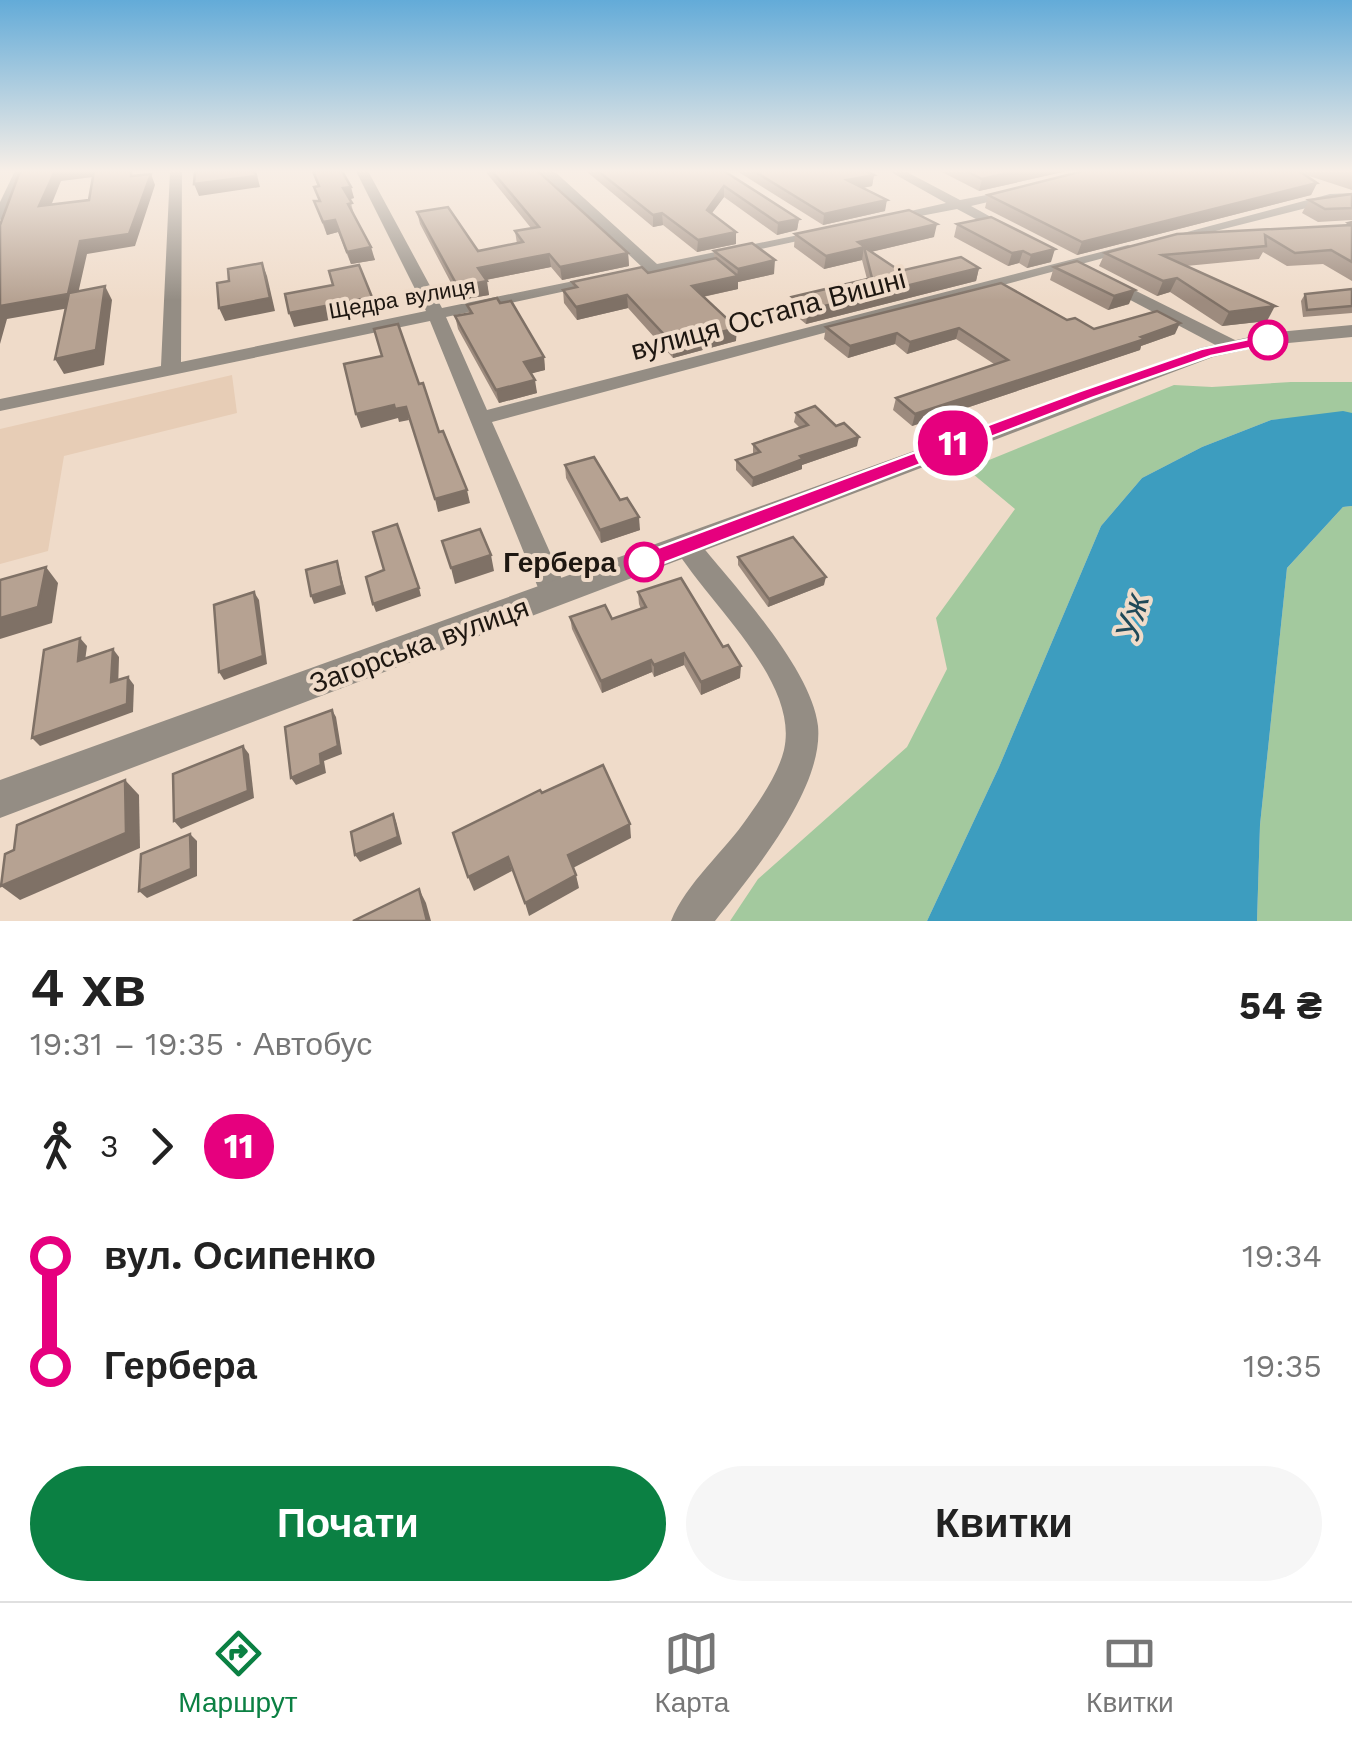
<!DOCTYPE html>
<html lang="uk">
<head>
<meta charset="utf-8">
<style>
  :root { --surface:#fff; --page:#f6f6f6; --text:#222; --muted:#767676; --line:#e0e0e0; --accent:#0b8043 }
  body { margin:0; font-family:"Work Sans",sans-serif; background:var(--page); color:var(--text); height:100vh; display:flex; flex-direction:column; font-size:38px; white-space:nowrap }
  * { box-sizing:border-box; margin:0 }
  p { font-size:32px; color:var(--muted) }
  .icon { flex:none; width:55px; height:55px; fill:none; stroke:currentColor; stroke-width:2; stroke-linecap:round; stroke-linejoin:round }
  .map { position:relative; height:921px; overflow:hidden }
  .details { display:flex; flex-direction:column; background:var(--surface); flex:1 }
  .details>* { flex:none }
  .badge { padding:0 20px; border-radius:32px; font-size:35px; line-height:65px }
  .map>.badge { position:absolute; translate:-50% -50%; box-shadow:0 0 0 5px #fff }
  .legs { display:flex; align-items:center; gap:15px; height:110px; padding:0 30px; font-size:32px }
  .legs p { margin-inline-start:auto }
  .headline { display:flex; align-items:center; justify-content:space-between; height:170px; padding:0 30px }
  h1 { font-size:55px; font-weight:600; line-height:75px }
  .cta { display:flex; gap:20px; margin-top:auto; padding:20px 30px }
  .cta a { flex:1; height:115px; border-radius:60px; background:var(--accent); color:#fff; font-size:40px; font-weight:600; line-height:115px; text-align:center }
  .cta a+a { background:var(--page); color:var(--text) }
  ul { padding:0 30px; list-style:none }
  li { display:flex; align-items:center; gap:35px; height:110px; font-size:38px }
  li i { display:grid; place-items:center; width:15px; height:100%; margin:0 12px; background:currentColor }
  li i::after { content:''; width:25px; height:25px; margin:-12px; border:8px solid; border-radius:50%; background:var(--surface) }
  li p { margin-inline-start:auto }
  li:first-child i { background:linear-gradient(#0000 50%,currentColor 0) }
  li:last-child i { background:linear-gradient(currentColor 50%,#0000 0) }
  .tab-bar { display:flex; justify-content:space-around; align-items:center; height:140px; border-top:2px solid var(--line); background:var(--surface); font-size:28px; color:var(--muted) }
  .tab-bar a { display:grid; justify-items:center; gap:5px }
  .tab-bar .current { color:var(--accent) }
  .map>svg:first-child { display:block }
  .built { fill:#e7cdb6 }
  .green { fill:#a3c99e }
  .water { fill:#3d9dbf }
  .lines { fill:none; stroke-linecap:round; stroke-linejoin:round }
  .minor { fill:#948d84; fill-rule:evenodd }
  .tertiary { fill:#948d84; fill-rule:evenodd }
  .wall { fill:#9d8b7e }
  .shaded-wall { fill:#7f7166 }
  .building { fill:#b6a292; stroke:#7f7166; stroke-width:2.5 }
  .line-1 { fill:#e6007e; stroke:#fff; stroke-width:2.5 }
  .stop-1-dot { fill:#fff; stroke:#e6007e; stroke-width:5 }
  .labels { text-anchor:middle; stroke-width:8; stroke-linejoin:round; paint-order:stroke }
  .far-street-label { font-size:22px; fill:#1e1711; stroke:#efdbc9 }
  .street-label { font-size:28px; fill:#1e1711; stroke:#efdbc9 }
  .stop-label { font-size:28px; font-weight:bold; fill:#1e1711; stroke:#efdbc9; text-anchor:end }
  .near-water-label { font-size:35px; font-style:italic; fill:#1f4958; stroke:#efdbc9 }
</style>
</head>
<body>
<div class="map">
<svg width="1352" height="921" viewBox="0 0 1352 921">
  <rect width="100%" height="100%" fill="#efdbc9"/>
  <path class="built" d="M232 375 237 413 64 456 48 551 0 564V429Z"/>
  <g class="green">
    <path d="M1291 382H1352V413L1271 420 1202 447 1142 478 1101 526 999 767 927 921H730L758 879 907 747 947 669 936 618 1015 509 967 469 1174 385 1212 387Z"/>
    <path d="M1352 506V921H1257L1260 825 1287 568 1343 507Z"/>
  </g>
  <path class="water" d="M1343 411 1352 413V506L1343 507 1287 568 1260 825 1257 921H927L999 767 1101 526 1142 478 1202 447 1271 420Z"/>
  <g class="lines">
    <g class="minor">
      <path d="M15 171H27L7 216 0 220V202Z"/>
      <path d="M170 171H182L181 362 426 311 356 171H368L442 308 642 267 540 171H554L657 264 823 230 830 234 446 317 487 410 1128 245 1141 248 492 422 569 595 565 602 555 606 545 602 541 595 430 321 0 411V399L161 366Z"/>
      <path d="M889 171H905L960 200 1018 189V195L971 206 1018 232 1006 235 957 209 884 223V217L946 203Z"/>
      <path d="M1352 193V201L1330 202 1164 244 1157 240 1330 194Z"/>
      <path d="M1106 276 1239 342 1241 346 1239 350H1225L1100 284V278Z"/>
      <path d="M687 537 696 539C732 583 812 669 818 726 824 789 752 874 715 921H671C686 883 725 851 748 817 762 797 778 774 784 750 800 680 706 602 674 546L678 539Z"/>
    </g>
    <path class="tertiary" d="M1352 325V337L1268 345 1213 357 0 818V780L1200 348 1268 333Z"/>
  </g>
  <g class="wall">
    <path d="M312 171H342L354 198 350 199 354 215 375 260 351 264 338 232 327 235 314 201H319L314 187 318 186Z"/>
    <path d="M485 171H538L628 253 629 266 562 280 551 267 486 280 489 295 460 300 420 224 417 212 478 251 517 244 515 231 531 228Z"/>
    <path d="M586 171H724L799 219 797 230 777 235 724 197 712 213 736 232V244L697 252 663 225 653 227Z"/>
    <path d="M737 171H866L874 175 872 186 863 188 885 211 823 225Z"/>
    <path d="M940 171H1067L979 191Z"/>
    <path d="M1083 171H1352V190L1303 174 1317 183 1311 195 1077 255 985 208 988 195Z"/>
    <path d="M1352 194V220L1318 222 1302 213 1309 200Z"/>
    <path d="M1352 222V281L1323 264 1287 266 1263 252 1259 259 1186 266 1267 321 1222 326 1170 292 1157 296 1099 266 1105 253 1347 225 1348 223Z"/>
    <path d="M957 224 1051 262 1027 268 1019 263 1008 266 954 237Z"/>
    <path d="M795 234 934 237 871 252 900 271 979 268 976 281 806 324 790 311 792 297 867 279 862 260 824 269 794 247Z"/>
    <path d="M714 251 774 274 738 282V289L703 297 736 341 673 358 628 308 577 320 564 303 563 290 573 288 572 282 648 273 714 258Z"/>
    <path d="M1054 267 1129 304 1108 310 1050 280Z"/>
    <path d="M1352 289V313L1303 317 1301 301 1305 294Z"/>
    <path d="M467 305 544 357 545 370 531 373 537 393 499 403 458 329 455 316 469 313Z"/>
    <path d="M1067 320 1094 329 1175 334 1141 346 1140 350 912 426 893 410 896 398 994 364 956 339 907 354 895 344 848 358 824 339 826 327Z"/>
    <path d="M796 413 857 446 802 465V469L752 487 736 470V460L753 454V444L800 428 794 422Z"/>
    <path d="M565 465 640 530 601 543 566 478Z"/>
    <path d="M738 557 824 585 768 607 738 565Z"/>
    <path d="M638 592 740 678 701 695 684 665 654 677 652 672 602 693 572 629 570 617 612 619 641 609 639 604Z"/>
  </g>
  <g class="shaded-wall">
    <path d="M55 171H99L101 176 61 181 46 218 39 206Z"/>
    <path d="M256 171 260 187 199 196 194 184Z"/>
    <path d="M1016 171H1067L979 191 982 179Z"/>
    <path d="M151 174 155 185 135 246 87 254 75 307 7 319 0 344V306L80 241Z"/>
    <path d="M874 175 872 186 846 191 847 180Z"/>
    <path d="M1317 183 1311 195 1077 255 1082 242Z"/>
    <path d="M724 186V197L706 221 707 210Z"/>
    <path d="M351 187 354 198 347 200 343 188Z"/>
    <path d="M887 200 885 211 823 225 824 214Z"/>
    <path d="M662 213 663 225 653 227V215Z"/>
    <path d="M799 219 797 230 777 235 778 223Z"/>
    <path d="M335 220 338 232 327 235 323 222Z"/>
    <path d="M937 224 934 237 866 253 864 247 862 260 824 269 826 256 858 242Z"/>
    <path d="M736 232V244L697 252 698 240Z"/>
    <path d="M371 247 375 260 351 264 347 252Z"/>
    <path d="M1055 249 1051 262 1027 268 1031 255Z"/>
    <path d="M1023 251 1019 263 1008 266 1012 253Z"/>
    <path d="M628 253 629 266 562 280 560 267Z"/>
    <path d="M549 254 551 267 480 281 478 268Z"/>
    <path d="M775 260 774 274 738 282V289L692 299V286L737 276 738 269Z"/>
    <path d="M262 263 267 276 275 311 225 321 219 308Z"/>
    <path d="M979 268 976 281 806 324 808 310Z"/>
    <path d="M1177 278 1170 292 1157 296 1163 281Z"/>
    <path d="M487 281 489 295 460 300 458 287Z"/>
    <path d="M105 286 112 300 104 365 64 374 55 359Z"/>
    <path d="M1135 290 1129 304 1108 310 1114 296Z"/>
    <path d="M627 295 628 308 577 320 576 307Z"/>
    <path d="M372 297 375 311 294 327 289 313Z"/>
    <path d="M1275 306 1267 321 1222 326 1229 312Z"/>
    <path d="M1180 323 1175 334 1141 346 1140 350 912 426 915 414Z"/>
    <path d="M737 328 736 341 673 358V344Z"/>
    <path d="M959 328 956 339 907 354 910 342Z"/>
    <path d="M897 333 895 344 848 358 850 346Z"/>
    <path d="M544 357 545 370 526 375 524 362Z"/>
    <path d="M535 380 537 393 499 403 496 390Z"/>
    <path d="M394 405 406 407 409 420 399 422 398 418 361 428 356 414Z"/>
    <path d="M859 437 857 446 802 465V469L752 487 753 478 800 456Z"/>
    <path d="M467 490 470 503 438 512 435 499Z"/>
    <path d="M639 517 640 530 601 543 600 530Z"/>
    <path d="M491 555 494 571 455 584 451 568Z"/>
    <path d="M337 561 346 594 314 604 311 596Z"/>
    <path d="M46 567 58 583 52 623 0 639V618Z"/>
    <path d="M826 577 824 585 768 607 769 599Z"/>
    <path d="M419 588 421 596 376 612 373 604Z"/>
    <path d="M254 592 259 600 267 664 224 680 219 672Z"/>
    <path d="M80 638 87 646 84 669 78 661Z"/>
    <path d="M113 649 119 657 118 690 111 682Z"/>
    <path d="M684 653V665L654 677V665Z"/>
    <path d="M651 660 652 672 602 693 601 681Z"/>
    <path d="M741 666 740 678 701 695V682Z"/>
    <path d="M128 677 134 685 133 712 40 746 32 738Z"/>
    <path d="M332 710 336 717 342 754 324 761 326 773 296 785 291 778 320 754Z"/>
    <path d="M243 746 249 754 254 798 181 829 174 821Z"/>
    <path d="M125 780 139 795 140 848 20 900 1 886Z"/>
    <path d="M393 814 396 821 402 844 360 862 355 855Z"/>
    <path d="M630 824 631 838 571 869 568 855Z"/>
    <path d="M190 834 197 841V876L147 898 139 891Z"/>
    <path d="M508 857 512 871 474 891 468 877Z"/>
    <path d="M576 875 579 888 529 916 525 903Z"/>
    <path d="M419 889 426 903 431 921H427Z"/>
  </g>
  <g class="building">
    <path d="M20 171H55L39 206 89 200 94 171H131V176L151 174 129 234 80 241 68 294 0 306V225Z"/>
    <path d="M195 171H255L256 176 194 184Z"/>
    <path d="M313 171H342L351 187 343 188 352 203 348 204 371 247 347 252 335 220 323 222 314 201H320L314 187 319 186Z"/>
    <path d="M492 171H538L628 253 560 267 549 254 478 268 487 281 458 287 417 212 448 207 478 251 523 242 515 231 539 227Z"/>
    <path d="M598 171H724L799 219 778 223 724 186 707 210 736 232 698 240 662 213 653 215Z"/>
    <path d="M754 171H866L874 175 847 180 887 200 824 214Z"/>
    <path d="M966 171H1016L982 179Z"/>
    <path d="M1083 171H1299L1317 183 1082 242 988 195Z"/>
    <path d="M1352 194V208L1325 209 1309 200Z"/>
    <path d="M909 210 937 224 858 242 865 247 826 256 795 234Z"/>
    <path d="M991 217 1055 249 1031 255 1023 251 1012 253 957 224Z"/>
    <path d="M1352 222V262L1331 250 1295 253 1265 235 1266 246 1162 255 1275 306 1229 312 1177 278 1163 281 1105 253 1177 234 1351 225 1348 223Z"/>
    <path d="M752 243 775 260 738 269 714 251Z"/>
    <path d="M864 247 900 271 961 257 979 268 808 310 792 297 872 278Z"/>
    <path d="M716 258 738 276 692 286 737 328 673 344 627 295 576 307 563 290 577 287 572 282 642 267 648 273Z"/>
    <path d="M1077 261 1135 290 1114 296 1054 267Z"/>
    <path d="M262 263 270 298 219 308 217 283 229 281 228 269Z"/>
    <path d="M359 265 372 297 289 313 285 294 333 285 329 271Z"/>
    <path d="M1001 283 1067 320 1075 318 1094 329 1157 311 1180 323 1141 337 1145 339 915 414 896 398 1008 360 959 328 910 342 897 333 850 346 826 327Z"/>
    <path d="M105 286 96 350 55 359 69 293Z"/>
    <path d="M1352 289V306L1307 310 1305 294Z"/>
    <path d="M497 298 500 303 511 301 544 357 524 362 535 380 496 390 455 316 472 313 467 305Z"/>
    <path d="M398 324 419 384 423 383 439 432 443 431 467 490 435 499 406 407 395 409 394 405 356 414 344 364 382 356 374 329Z"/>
    <path d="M815 406 836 426 844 423 859 437 800 456 803 459 753 478 736 460 760 452 753 444 808 425 796 413Z"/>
    <path d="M594 457 620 500 627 498 639 517 600 530 565 465Z"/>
    <path d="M397 524 419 588 373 604 366 577 384 570 373 532Z"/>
    <path d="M480 529 491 555 451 568 442 541Z"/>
    <path d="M793 537 826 577 769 599 738 557Z"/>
    <path d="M337 561 342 586 311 596 306 570Z"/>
    <path d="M46 567 38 607 0 618V580Z"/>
    <path d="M681 578 723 647 728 645 741 666 701 682 684 653 654 665 651 660 601 681 570 617 605 605 612 619 646 607 638 592Z"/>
    <path d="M254 592 263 656 219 672 214 605Z"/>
    <path d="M80 638 78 661 113 649 111 682 128 677 127 704 32 738 44 650Z"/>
    <path d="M332 710 338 746 320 754 321 765 291 778 285 727Z"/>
    <path d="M243 746 248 791 174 821 173 774Z"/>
    <path d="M603 765 630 824 568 855 576 875 525 903 508 857 468 877 453 833 540 790 542 793Z"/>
    <path d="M125 780 126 833 1 886 5 854 14 850 17 825Z"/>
    <path d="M393 814 398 837 355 855 351 832Z"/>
    <path d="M190 834 191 869 139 891 141 854Z"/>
    <path d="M419 889 427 921H353Z"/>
  </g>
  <linearGradient id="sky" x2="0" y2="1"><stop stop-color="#63abd8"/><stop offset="0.57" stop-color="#f8efe7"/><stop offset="1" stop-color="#f8efe7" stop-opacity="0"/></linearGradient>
  <rect width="1352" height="300" fill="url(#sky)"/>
  <path class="line-1" d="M1268 335 1274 336V343L1211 356 1092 398 651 568H636L632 562 636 556 1080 391 1201 349Z"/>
  <g class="stop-1-dot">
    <circle cx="1268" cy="340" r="18"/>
    <circle cx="644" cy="562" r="18"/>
  </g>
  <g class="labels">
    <g class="far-street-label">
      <text transform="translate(402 298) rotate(-10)" y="8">Щедра вулиця</text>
    </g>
    <g class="street-label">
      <text transform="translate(768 314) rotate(-15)" y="10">вулиця Остапа Вишні</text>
      <text transform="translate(419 645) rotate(-20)" y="10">Загорська вулиця</text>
    </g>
    <g class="stop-label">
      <text x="616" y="572">Гербера</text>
    </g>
    <g class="near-water-label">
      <text transform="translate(1132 617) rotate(-75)" y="12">Уж</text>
    </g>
  </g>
</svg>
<b class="badge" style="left:953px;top:443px;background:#e6007e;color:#fff">11</b>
</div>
<section class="details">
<div class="headline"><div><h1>4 хв</h1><p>19:31 – 19:35 · Автобус</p></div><b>54 ₴</b></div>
<div class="legs"><svg class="icon" aria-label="walk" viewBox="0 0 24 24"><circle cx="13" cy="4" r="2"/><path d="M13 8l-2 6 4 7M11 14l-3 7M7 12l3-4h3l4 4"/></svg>3<svg class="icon" aria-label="forward" viewBox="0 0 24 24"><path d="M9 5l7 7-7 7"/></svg><b class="badge" style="background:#e6007e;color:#fff">11</b></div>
<ul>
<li><i style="color:#e6007e"></i><b>вул. Осипенко</b><p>19:34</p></li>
<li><i style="color:#e6007e"></i><b>Гербера</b><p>19:35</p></li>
</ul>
<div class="cta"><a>Почати</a><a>Квитки</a></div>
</section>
<nav class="tab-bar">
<a class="current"><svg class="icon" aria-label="directions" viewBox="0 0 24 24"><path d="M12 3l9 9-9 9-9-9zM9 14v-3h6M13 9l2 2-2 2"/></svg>Маршрут</a>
<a><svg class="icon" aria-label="map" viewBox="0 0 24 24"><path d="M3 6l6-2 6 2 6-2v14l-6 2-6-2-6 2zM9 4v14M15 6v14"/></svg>Карта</a>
<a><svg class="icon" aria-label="tickets" viewBox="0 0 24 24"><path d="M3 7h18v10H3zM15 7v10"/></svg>Квитки</a>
</nav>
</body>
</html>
